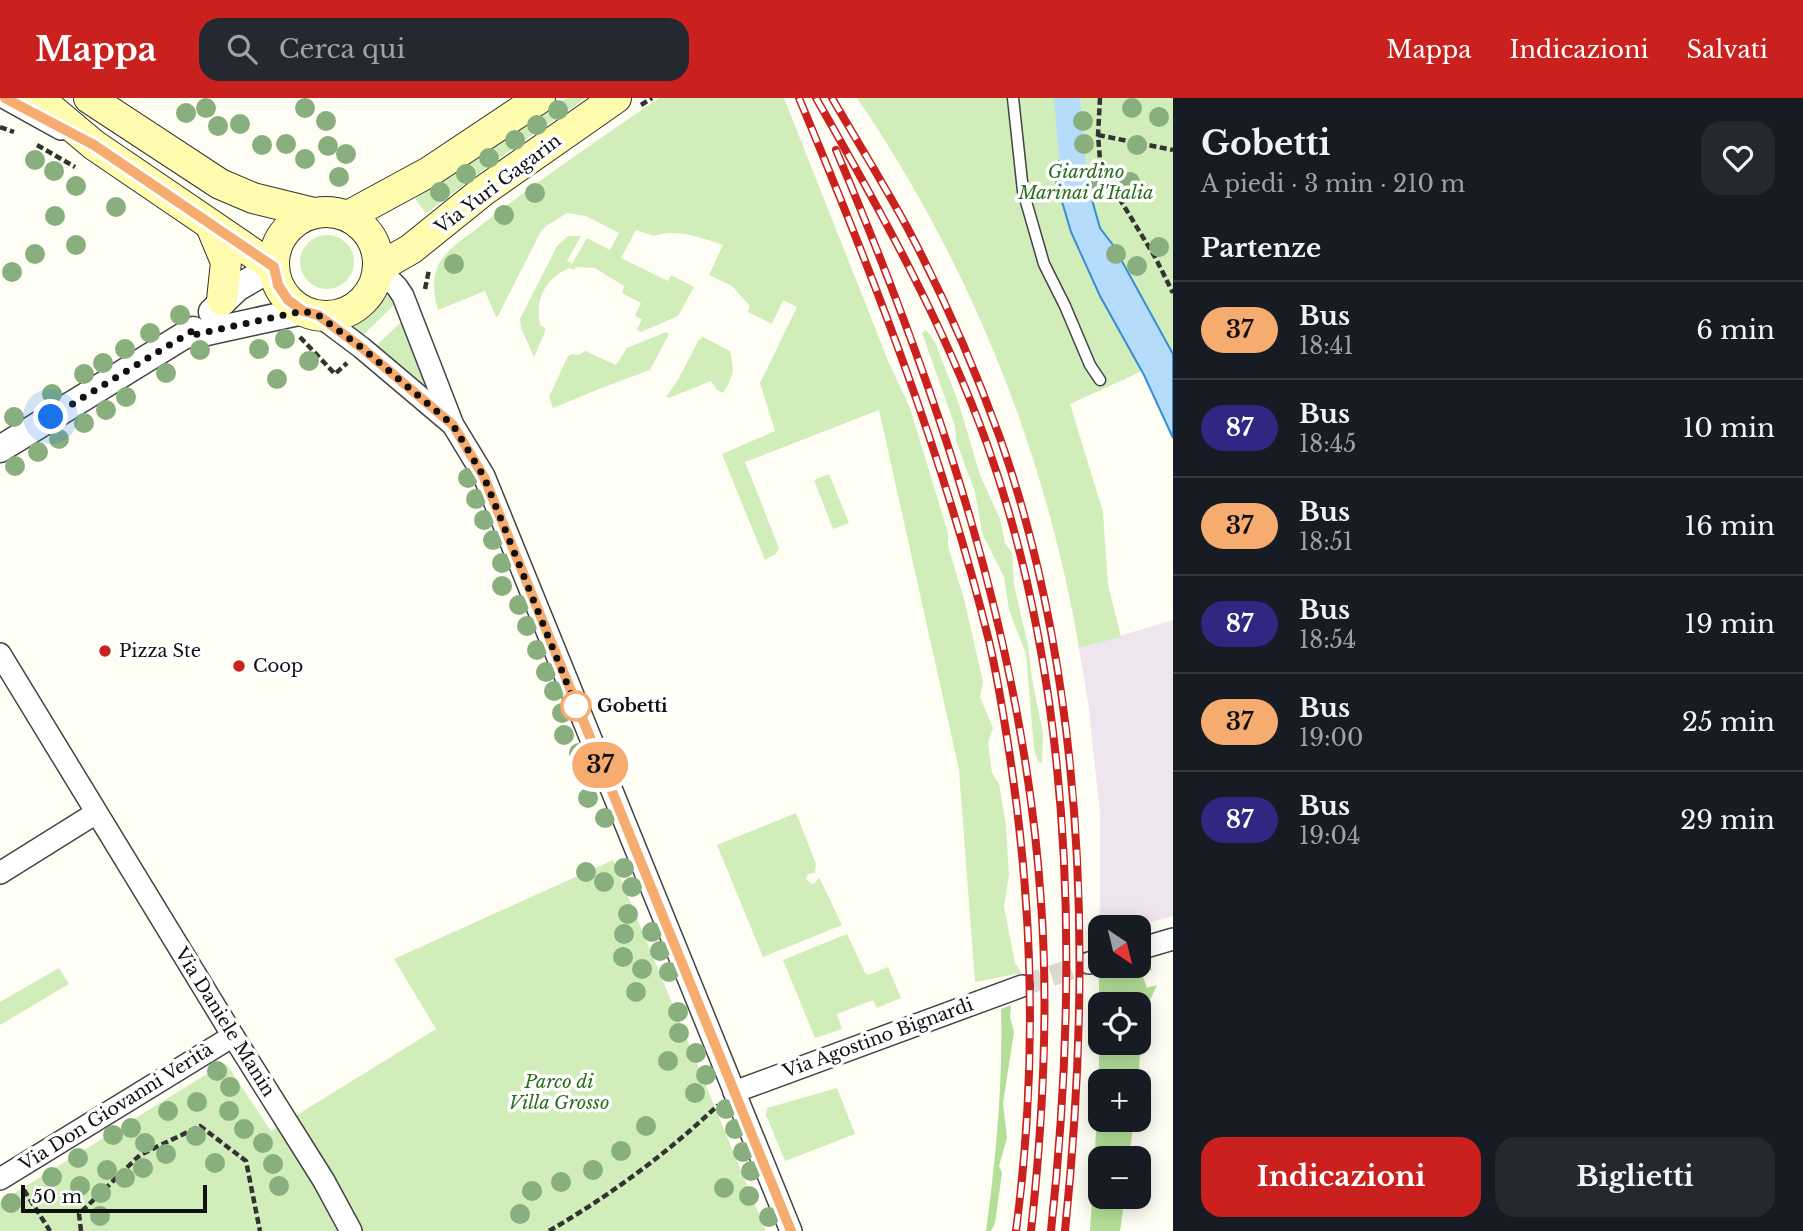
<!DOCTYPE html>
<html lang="it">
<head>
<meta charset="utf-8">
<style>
  :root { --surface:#171b24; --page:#242831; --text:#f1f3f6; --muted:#9ea1a6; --line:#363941; --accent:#cb211e }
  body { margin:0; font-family:"Libre Baskerville",serif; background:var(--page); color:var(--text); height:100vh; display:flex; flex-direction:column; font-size:26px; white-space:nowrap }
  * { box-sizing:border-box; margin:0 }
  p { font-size:23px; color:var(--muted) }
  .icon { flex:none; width:38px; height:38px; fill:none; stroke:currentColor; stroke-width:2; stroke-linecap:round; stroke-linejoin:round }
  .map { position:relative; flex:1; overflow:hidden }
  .sheet { display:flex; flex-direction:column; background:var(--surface); width:630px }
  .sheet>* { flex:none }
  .badge { padding:0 14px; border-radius:23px; font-size:24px; line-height:46px }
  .needle { width:46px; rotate:145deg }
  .controls { position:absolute; left:1088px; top:817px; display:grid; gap:14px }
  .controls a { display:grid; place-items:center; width:63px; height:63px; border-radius:14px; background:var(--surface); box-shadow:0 4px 18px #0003; font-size:35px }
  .scale { position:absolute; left:21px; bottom:18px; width:186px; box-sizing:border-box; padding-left:7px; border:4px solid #111; border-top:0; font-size:19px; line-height:24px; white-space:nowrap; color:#111; -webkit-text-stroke:5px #fff; paint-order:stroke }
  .you { position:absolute; width:35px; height:35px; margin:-18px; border:5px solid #fff; border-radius:50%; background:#1a73e8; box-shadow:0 0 0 10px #1a73e833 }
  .map>.badge { position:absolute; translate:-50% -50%; box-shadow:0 0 0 4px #fff }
  h2 { padding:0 28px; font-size:26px; line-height:63px }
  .round { display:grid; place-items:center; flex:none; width:74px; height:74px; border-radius:21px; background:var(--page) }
  .overview { display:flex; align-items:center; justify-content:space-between; height:119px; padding:0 28px }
  h1 { font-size:33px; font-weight:700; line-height:52px }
  .action { display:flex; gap:14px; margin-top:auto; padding:14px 28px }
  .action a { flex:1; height:80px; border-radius:21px; background:var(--accent); color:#fff; font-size:28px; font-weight:700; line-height:80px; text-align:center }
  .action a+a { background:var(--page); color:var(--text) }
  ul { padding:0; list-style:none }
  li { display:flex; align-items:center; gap:21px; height:98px; padding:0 28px; border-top:2px solid var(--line) }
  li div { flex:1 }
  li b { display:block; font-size:26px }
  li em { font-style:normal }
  li .badge { min-width:77px; font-weight:700; text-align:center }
  header { display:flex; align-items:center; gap:42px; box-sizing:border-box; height:98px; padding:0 35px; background:var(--accent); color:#fff }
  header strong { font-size:33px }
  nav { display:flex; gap:38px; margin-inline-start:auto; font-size:24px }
  .search { width:490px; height:63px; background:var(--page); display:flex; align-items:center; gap:18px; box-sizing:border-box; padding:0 24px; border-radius:21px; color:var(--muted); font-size:26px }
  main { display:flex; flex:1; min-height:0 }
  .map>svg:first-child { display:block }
  .industrial { fill:#efe5ef }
  .green { fill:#d1edba }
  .forest { fill:#b4df98; fill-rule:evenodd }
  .water { fill:#b5dcfa; stroke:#378dd6; stroke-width:2 }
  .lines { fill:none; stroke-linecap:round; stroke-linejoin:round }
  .canal { stroke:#b5dcfa; stroke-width:26 }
  .minor-tunnel { stroke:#dbdad2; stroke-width:21; stroke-dasharray:21 10; stroke-linecap:butt }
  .service-casing { stroke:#444; stroke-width:13 }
  .minor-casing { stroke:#444; stroke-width:24 }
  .tertiary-casing { stroke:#444; stroke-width:29 }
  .secondary-casing { stroke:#333; stroke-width:32 }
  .path { stroke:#333; stroke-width:4.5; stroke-dasharray:7 3.5; stroke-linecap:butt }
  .service { stroke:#fff; stroke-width:10 }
  .minor { stroke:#fff; stroke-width:21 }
  .tertiary { stroke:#fff; stroke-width:26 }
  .secondary { stroke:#fffbaf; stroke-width:30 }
  .rail-casing { stroke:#cb211e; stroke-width:8 }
  .rail { stroke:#fff; stroke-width:5; stroke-dasharray:16; stroke-linecap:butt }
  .tree { fill:#88af7d }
  .line-casing { stroke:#fff; stroke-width:16 }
  .line { stroke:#f7ac6f; stroke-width:10 }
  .walk { stroke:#111; stroke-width:7; stroke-dasharray:0 12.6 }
  .poi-dot { fill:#cb211e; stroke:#fff; stroke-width:2.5 }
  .stop-dot { fill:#fff; stroke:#f7ac6f; stroke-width:3.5 }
  .labels { text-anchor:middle; stroke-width:7; stroke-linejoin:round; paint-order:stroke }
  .park-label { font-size:18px; font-style:italic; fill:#276e1b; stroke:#fff }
  .street-label { font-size:18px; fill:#111; stroke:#fff }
  .poi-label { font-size:18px; fill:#111; stroke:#fff; text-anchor:start }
  .stop-label { font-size:18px; font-weight:bold; fill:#111; stroke:#fff; text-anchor:start }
</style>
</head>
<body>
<header>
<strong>Mappa</strong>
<div class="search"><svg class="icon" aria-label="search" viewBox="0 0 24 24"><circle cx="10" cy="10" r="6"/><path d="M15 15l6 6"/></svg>Cerca qui</div>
<nav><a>Mappa</a><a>Indicazioni</a><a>Salvati</a></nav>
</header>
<main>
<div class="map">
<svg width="1173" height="1133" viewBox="0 0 1173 1133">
  <rect width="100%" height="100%" fill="#fffef4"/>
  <path class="industrial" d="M1173 522V818L1135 829 1101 830V840L1097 841 1100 808V715L1088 604 1079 550Z"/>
  <g class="green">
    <path d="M567 0H586L502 58 428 114H425L416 102 417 99Z"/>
    <path d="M659 0H784L889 265 910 310 948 435V448L964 501 983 584 980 599 993 630 988 645 992 675 999 686 1006 728 1009 777 1004 809 1015 865 1022 875 975 884 959 672 879 312 745 364 779 450 776 456 765 462 722 356 775 333 760 285 797 209 783 202 772 226 748 214 750 208 732 188 709 177 723 147C701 139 674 130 654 138L636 132 621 160 668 183 671 177 694 189 678 218 641 234 637 232 642 221 635 218 641 205 622 195 624 188 595 170 576 169 574 172 569 170C545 181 535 201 540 227L545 230V234L534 259 521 230 520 221 557 148 568 138H581L567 163 572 166 587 140 610 152 619 135 586 118 567 115 546 128 540 135 498 218 496 219 485 193 438 212C434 199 432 182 437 170 444 152 465 140 479 129 537 83 598 42 659 0Z"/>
    <path d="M857 0H1173V259L1070 306 1103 414 1108 487 1121 539 1079 550C1046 354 969 164 857 0Z"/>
    <circle cx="327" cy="164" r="27"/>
    <path d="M388 197 394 207 363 237 354 230V226L370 216Z"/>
    <path d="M400 225H403L427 285 425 287 378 249V246Z"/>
    <path d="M926 232 935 244 959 306 980 377 1000 421 1005 445 1012 455 1014 487 1028 547 1032 581 1043 635 1042 665 1038 664 1034 651 1026 556 1009 512 1004 479 982 435 975 394 956 343 955 328 922 235Z"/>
    <path d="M666 234 669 236 650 272 604 289 553 310 549 299 568 258 572 256 579 257 585 253 616 267 627 250Z"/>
    <path d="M703 239 730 253C731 257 733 269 733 272 733 277 726 291 723 295L717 292 711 283 669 300 666 299 678 282 698 243Z"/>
    <path d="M829 376 849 425 833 431 814 382Z"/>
    <path d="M796 715 816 766 815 775 808 776 806 781 812 786 815 785 818 780 820 781 842 827 763 859 717 747Z"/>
    <path d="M613 762 766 1133H0V1104L223 966 227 967 271 1033 436 931 394 861Z"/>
    <path d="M847 836 865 875 868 877 888 869 901 900 877 910 873 902 837 916 842 931 815 940 783 862Z"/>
    <path d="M59 870 69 886 0 927V904Z"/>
    <path d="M837 990 855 1036 785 1063 766 1017 767 1010Z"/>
  </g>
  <g class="forest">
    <path d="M1147 860 1152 872 1142 876 1147 890 1157 887 1143 917 1138 983 1101 984V1022H1134L1129 1060H1101V1099H1125L1120 1133H1090L1099 985V877L1124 868H1139V863ZM1101 906H1139V945H1101Z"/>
    <path d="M1011 907 1010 919 1014 934 1003 1005 1007 1040 999 1068 1002 1075 995 1125 991 1133H986C996 1060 1003 985 1001 911Z"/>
  </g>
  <path class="water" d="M1059 63H1081L1100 130 1113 147 1173 256V340L1144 277 1100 198 1071 134 1055 80Z"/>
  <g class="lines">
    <path class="canal" d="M1067 0 1074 81 1078 99"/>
    <path class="minor-tunnel" d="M1022 888 1089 865"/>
    <g class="service-casing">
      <path id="service" d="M1013 0 1023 93 1044 166 1065 208 1090 267 1100 282"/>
    </g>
    <g class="minor-casing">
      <g id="minor">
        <path d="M5 0 61 31"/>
        <path d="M378 170 397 189 403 198 453 327 484 378 791 1133"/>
        <path d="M318 217 362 250 452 326"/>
        <path d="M0 556 233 938 324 1083 351 1133"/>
        <path d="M0 775 96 715"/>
        <path d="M1139 851 1173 841"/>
        <path d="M1089 865 1101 862"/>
        <path d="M734 994 1022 888"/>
        <path d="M0 1081 233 938"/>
      </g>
    </g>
    <g class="tertiary-casing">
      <g id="tertiary">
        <path d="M212 214 237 190 273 169"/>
        <path d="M0 351 193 232V237L303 213"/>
      </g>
    </g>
    <g class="secondary-casing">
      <g id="secondary">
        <path d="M38 0 94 47 273 169"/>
        <path d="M89 0 220 86 253 100 314 115"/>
        <circle cx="326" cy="166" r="52"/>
        <path d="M348 118 429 74 540 0"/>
        <path d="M211 128 226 164 222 202"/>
        <path d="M378 170 411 151 483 93 616 0"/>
      </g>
    </g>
    <g class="path">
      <path d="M1100 0 1098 37 1100 62 1113 90 1155 159 1173 195"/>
      <path d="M641 7 652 0"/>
      <path d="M0 29 14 34"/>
      <path d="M1098 37 1173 52"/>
      <path d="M37 47 75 69"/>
      <path d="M425 191 429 172"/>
      <path d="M300 239 335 276 347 265"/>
      <path d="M24 1092 50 1133"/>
      <path d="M81 1133 79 1116 140 1057 200 1028 246 1063 260 1133"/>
      <path d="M549 1133C609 1098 668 1055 718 1007"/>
    </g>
    <use href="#service" class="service"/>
    <use href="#minor" class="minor"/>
    <use href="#tertiary" class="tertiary"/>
    <use href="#secondary" class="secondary"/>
    <g class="rail-casing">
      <g id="rail">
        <path d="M799 0C873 177 943 356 989 543 998 581 1004 620 1010 659 1034 817 1037 974 1016 1133"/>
        <path d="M816 0C880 112 943 224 987 346 1075 594 1079 874 1051 1133"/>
        <path d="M832 0C857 43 883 85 907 129 943 197 974 268 1000 340 1088 591 1092 872 1065 1133"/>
        <path d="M836 52C937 291 1024 543 1041 804 1049 914 1043 1023 1031 1133"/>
      </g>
    </g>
    <use href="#rail" class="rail"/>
  </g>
  <g class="tree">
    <circle cx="206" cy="10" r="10"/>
    <circle cx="305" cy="10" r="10"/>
    <circle cx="1132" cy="10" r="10"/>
    <circle cx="558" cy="12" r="10"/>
    <circle cx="186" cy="15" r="10"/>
    <circle cx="1159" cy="19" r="10"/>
    <circle cx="326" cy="23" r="10"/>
    <circle cx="1083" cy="23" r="10"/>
    <circle cx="240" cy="26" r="10"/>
    <circle cx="537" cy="27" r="10"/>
    <circle cx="218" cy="28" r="10"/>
    <circle cx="515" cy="42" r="10"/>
    <circle cx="286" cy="46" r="10"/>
    <circle cx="1084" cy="46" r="10"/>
    <circle cx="262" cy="47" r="10"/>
    <circle cx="1137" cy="47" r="10"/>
    <circle cx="328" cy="48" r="10"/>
    <circle cx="346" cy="56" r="10"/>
    <circle cx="489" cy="60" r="10"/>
    <circle cx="305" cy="61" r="10"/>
    <circle cx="35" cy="62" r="10"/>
    <circle cx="54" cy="73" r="10"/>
    <circle cx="466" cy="76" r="10"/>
    <circle cx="339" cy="79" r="10"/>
    <circle cx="1099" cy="83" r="10"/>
    <circle cx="1130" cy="84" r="10"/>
    <circle cx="76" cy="88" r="10"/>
    <circle cx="440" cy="94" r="10"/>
    <circle cx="535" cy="95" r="10"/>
    <circle cx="116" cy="109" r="10"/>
    <circle cx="504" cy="117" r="10"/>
    <circle cx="55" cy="118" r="10"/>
    <circle cx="76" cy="147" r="10"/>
    <circle cx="1159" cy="149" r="10"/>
    <circle cx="35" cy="156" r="10"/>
    <circle cx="1116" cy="156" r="10"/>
    <circle cx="454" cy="166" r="10"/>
    <circle cx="1137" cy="168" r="10"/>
    <circle cx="12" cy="174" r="10"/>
    <circle cx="180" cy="217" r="10"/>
    <circle cx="150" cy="235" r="10"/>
    <circle cx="285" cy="241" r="10"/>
    <circle cx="125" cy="251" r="10"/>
    <circle cx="259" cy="251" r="10"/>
    <circle cx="200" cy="252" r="10"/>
    <circle cx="309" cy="263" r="10"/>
    <circle cx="103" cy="265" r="10"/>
    <circle cx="166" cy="275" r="10"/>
    <circle cx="84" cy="276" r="10"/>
    <circle cx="277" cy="281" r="10"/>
    <circle cx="52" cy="296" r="10"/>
    <circle cx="126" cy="299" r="10"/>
    <circle cx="106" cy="312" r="10"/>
    <circle cx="14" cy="319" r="10"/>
    <circle cx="84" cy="325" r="10"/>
    <circle cx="59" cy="341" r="10"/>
    <circle cx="38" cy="354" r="10"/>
    <circle cx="15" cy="368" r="10"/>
    <circle cx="468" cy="380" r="10"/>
    <circle cx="476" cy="401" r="10"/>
    <circle cx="484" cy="422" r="10"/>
    <circle cx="493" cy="442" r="10"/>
    <circle cx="502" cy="465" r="10"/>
    <circle cx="502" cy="488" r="10"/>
    <circle cx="519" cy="507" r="10"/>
    <circle cx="527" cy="528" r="10"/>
    <circle cx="537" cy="552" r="10"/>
    <circle cx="546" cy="574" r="10"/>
    <circle cx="554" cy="593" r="10"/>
    <circle cx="562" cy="615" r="10"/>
    <circle cx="564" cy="637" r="10"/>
    <circle cx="579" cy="655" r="10"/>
    <circle cx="586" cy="675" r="10"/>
    <circle cx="588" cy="700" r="10"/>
    <circle cx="605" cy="720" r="10"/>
    <circle cx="624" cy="770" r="10"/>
    <circle cx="586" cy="774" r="10"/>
    <circle cx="604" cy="784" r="10"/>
    <circle cx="632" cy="789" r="10"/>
    <circle cx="628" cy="816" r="10"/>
    <circle cx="652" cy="834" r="10"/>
    <circle cx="624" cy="836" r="10"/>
    <circle cx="660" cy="853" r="10"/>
    <circle cx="623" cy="859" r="10"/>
    <circle cx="642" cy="871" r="10"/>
    <circle cx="669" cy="874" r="10"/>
    <circle cx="636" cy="894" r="10"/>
    <circle cx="678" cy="914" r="10"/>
    <circle cx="679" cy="935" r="10"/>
    <circle cx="696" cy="955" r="10"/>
    <circle cx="668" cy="963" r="10"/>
    <circle cx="217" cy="973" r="10"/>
    <circle cx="706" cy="977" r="10"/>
    <circle cx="230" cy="989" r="10"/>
    <circle cx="695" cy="995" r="10"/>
    <circle cx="197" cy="1004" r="10"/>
    <circle cx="726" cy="1011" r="10"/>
    <circle cx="168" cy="1013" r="10"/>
    <circle cx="229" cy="1013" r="10"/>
    <circle cx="646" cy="1028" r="10"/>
    <circle cx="131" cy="1030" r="10"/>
    <circle cx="244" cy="1031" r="10"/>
    <circle cx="735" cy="1031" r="10"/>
    <circle cx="113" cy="1037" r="10"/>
    <circle cx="196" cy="1038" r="10"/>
    <circle cx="145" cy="1045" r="10"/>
    <circle cx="263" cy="1045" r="10"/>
    <circle cx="621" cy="1053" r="10"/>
    <circle cx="743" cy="1054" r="10"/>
    <circle cx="166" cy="1056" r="10"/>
    <circle cx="78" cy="1060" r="10"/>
    <circle cx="215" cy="1065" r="10"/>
    <circle cx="273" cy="1066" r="10"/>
    <circle cx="143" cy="1070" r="10"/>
    <circle cx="107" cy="1072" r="10"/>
    <circle cx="593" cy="1072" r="10"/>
    <circle cx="751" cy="1073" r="10"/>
    <circle cx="52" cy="1079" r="10"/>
    <circle cx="125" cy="1080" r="10"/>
    <circle cx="561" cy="1084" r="10"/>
    <circle cx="80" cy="1088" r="10"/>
    <circle cx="279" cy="1088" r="10"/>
    <circle cx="724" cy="1090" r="10"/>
    <circle cx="532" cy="1093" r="10"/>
    <circle cx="101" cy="1095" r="10"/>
    <circle cx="749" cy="1098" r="10"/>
    <circle cx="11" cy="1105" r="10"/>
    <circle cx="520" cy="1116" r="10"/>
    <circle cx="100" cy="1118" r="10"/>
    <circle cx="769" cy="1119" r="10"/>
  </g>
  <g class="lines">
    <g class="line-casing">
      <path id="line" d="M5 0 94 47 274 169 278 187 288 202 303 213 318 217 362 250 453 327 484 379 791 1133"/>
    </g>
    <use href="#line" class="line"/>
    <path class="walk" d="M51 319 194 232 193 237 303 213 318 217 362 250 453 327 484 379 576 608"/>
  </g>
  <g class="poi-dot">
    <circle cx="105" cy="553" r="7"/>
    <circle cx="239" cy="568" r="7"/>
  </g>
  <circle class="stop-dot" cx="576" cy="608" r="14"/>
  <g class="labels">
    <g class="park-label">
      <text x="1086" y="80">Giardino<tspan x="1086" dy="21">Marinai d'Italia</tspan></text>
      <text x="559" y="990">Parco di<tspan x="559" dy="21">Villa Grosso</tspan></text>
    </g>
    <g class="street-label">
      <text transform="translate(498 86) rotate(-37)" y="6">Via Yuri Gagarin</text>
      <text transform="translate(225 924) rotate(58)" y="6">Via Daniele Manin</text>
      <text transform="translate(878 940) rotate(-20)" y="6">Via Agostino Bignardi</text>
      <text transform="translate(116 1009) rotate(-32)" y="6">Via Don Giovanni Verità</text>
    </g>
    <g class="poi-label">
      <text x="119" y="559">Pizza Ste</text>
      <text x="253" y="574">Coop</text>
    </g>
    <g class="stop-label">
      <text x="597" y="614">Gobetti</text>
    </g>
  </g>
</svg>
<div class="controls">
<a><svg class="needle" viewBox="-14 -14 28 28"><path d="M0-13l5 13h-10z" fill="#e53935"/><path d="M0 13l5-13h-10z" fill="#9ea1a6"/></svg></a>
<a><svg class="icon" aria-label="locate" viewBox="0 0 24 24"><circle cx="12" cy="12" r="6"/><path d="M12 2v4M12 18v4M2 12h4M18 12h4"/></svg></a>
<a>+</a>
<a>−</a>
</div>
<div class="scale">50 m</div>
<div class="you" style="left:51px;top:319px"></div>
<b class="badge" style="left:600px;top:667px;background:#f7ac6f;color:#111">37</b>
</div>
<section class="sheet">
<div class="overview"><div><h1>Gobetti</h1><p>A piedi · 3 min · 210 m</p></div><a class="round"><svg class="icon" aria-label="heart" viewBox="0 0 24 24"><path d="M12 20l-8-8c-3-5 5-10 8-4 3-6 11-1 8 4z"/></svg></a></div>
<h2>Partenze</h2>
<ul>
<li><span class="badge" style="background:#f7ac6f;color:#111">37</span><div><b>Bus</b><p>18:41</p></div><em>6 min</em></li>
<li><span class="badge" style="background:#312783;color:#fff">87</span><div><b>Bus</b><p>18:45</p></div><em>10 min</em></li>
<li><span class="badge" style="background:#f7ac6f;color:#111">37</span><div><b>Bus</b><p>18:51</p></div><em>16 min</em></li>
<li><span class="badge" style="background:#312783;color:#fff">87</span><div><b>Bus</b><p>18:54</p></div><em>19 min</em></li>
<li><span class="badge" style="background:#f7ac6f;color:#111">37</span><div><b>Bus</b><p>19:00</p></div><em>25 min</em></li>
<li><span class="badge" style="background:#312783;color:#fff">87</span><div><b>Bus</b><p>19:04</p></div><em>29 min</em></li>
</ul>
<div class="action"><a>Indicazioni</a><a>Biglietti</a></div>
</section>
</main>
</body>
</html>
